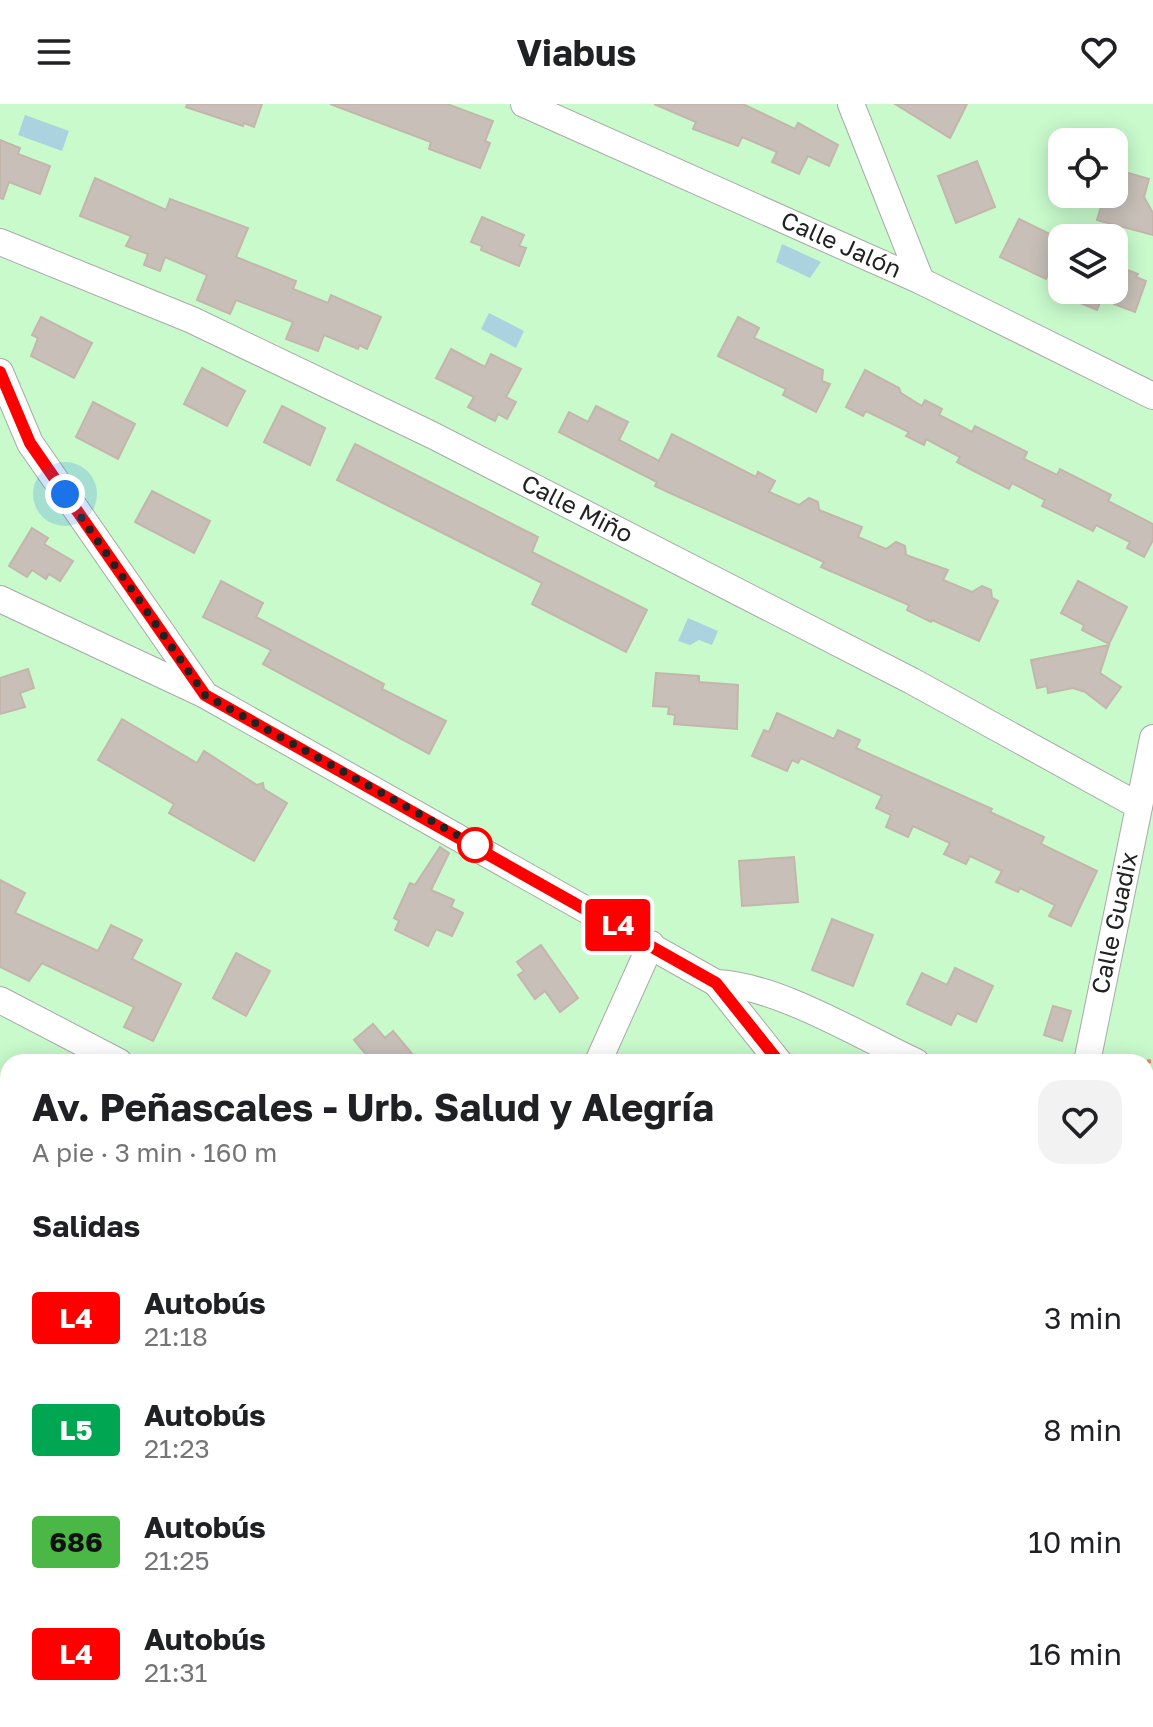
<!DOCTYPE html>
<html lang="es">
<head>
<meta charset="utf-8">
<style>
  :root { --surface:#fff; --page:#f2f2f2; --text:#202124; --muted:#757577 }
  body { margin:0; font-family:"Golos Text",sans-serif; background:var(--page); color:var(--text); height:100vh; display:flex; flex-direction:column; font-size:30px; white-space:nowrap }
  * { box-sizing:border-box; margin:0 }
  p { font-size:26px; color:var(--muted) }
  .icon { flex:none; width:44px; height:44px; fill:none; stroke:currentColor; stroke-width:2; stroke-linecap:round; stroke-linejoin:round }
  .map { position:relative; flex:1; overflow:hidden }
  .panel { position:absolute; left:0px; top:950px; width:1154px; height:674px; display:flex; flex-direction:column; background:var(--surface); border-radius:24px 24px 0 0; box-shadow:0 4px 20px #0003 }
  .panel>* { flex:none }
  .badge { padding:0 16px; border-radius:6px; font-size:28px; line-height:52px }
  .buttons { position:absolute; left:1048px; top:24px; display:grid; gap:16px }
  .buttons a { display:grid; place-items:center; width:80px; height:80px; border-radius:16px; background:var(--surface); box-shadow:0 4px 20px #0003; font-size:40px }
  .you { position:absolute; width:40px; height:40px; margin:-20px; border:6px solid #fff; border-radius:50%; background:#1a73e8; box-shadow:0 0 0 12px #1a73e833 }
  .map>.badge { position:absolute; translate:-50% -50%; box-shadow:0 0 0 4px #fff }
  h2 { padding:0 32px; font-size:30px; line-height:72px }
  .round { display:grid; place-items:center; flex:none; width:84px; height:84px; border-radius:24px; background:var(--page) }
  .summary { display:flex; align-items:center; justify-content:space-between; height:136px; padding:0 32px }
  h1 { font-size:38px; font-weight:700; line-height:60px }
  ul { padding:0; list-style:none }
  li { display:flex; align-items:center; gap:24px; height:112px; padding:0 32px }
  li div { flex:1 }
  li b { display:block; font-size:30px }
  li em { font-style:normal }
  li .badge { min-width:88px; font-weight:700; text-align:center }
  header { display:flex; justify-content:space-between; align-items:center; height:104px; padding:0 32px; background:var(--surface); font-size:36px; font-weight:700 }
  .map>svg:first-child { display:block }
  .park { fill:#c8facc; fill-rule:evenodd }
  .water { fill:#aad3df }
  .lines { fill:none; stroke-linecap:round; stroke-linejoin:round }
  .stream { stroke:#aad3df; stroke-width:7 }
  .building { fill:#c7bfb8; stroke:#c4b6ab; stroke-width:2 }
  .minor-casing { stroke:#a9a9a9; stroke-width:28 }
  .path { stroke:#fa8072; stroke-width:4; stroke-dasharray:4 4; stroke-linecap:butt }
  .minor { stroke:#fff; stroke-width:26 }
  .line-casing { stroke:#fff; stroke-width:18 }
  .line { stroke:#f00; stroke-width:12 }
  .walk { stroke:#222; stroke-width:8; stroke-dasharray:0 14.4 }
  .stop-dot { fill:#fff; stroke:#f00; stroke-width:4 }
  .labels { text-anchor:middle; stroke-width:6; stroke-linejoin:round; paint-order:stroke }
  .street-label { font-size:24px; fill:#222; stroke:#fff }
</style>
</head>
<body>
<header><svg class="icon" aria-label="menu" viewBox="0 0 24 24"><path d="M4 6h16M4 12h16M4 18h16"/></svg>Viabus<svg class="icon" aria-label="heart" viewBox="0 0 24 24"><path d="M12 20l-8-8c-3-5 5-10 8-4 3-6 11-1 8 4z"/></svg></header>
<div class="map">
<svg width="1153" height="1623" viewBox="0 0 1153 1623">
  <rect width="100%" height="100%" fill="#f2efe9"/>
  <path class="park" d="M0 0H1153V1623H0ZM1062 38H1114V90H1062ZM1062 134H1114V186H1062ZM8 958H1146V1616H8Z"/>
  <g class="water">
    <path d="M25 11 69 27 62 47 18 31Z"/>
    <path d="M782 140 821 158 810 174 776 158Z"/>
    <path d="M489 209 524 227 516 244 481 225Z"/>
    <path d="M688 514 718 527 712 541 699 536 690 541 678 537Z"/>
  </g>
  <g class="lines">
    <g class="stream">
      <path d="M197 1616 206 1623"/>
      <path d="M124 1623 189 1616"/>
    </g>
  </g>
  <g class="building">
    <path d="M187 0H262L254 23 244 19 243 22 186 3Z"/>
    <path d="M330 0H447L493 17 485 37 490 39 480 64 429 45 431 38Z"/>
    <path d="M654 0H743L795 25 798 19 838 41 829 62 808 52 799 70 772 58 777 48 742 33 738 42 693 25 696 18Z"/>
    <path d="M895 0H967L950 34Z"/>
    <path d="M0 36 20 44 18 50 50 62 40 90 9 78 3 95 0 94Z"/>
    <path d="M977 57 995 103 956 119 938 72Z"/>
    <path d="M1114 65 1149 75 1144 93 1153 109V131L1097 116 1105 90H1114Z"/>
    <path d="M95 74 166 106 170 95 248 124 236 153 296 177 293 185 328 199 331 191 381 213 367 245 359 241 358 245 324 231 318 247 286 235 293 218 236 196 230 210 197 196 207 171 165 153 160 167 144 161 148 150 126 142 131 132 80 112Z"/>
    <path d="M482 113 524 131 519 142 526 144 519 162 481 146 482 142 471 138Z"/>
    <path d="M1019 115 1062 136 1046 175 1000 153Z"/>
    <path d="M1114 161 1138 170 1136 173 1146 177 1135 208 1114 200Z"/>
    <path d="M1049 186H1105L1097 206Z"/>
    <path d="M41 213 92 239 74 274 31 252 38 234 32 231Z"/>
    <path d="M738 213 759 224 754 234 823 266 822 277 830 280 816 308 783 291 786 285 718 252Z"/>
    <path d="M451 245 485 263 491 250 521 265 506 293 516 298 507 315 498 310 495 317 468 303 474 293 436 274Z"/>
    <path d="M202 264 245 287 227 322 184 300Z"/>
    <path d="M865 266 899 284 901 289 922 302 925 296 942 305 939 311 955 319 972 328 975 322 1027 348 1024 355 1057 371 1060 365 1111 391 1108 397 1153 420V436L1144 453 1127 444 1130 438 1096 421 1093 427 1057 409 1042 402 1045 396 1012 379 1009 385 972 366 957 358 960 353 926 335 924 341 906 332 909 328 866 307 863 312 846 303Z"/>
    <path d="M93 298 135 320 118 355 76 333Z"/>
    <path d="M282 302 325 324 310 361 264 338Z"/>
    <path d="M596 302 628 318 619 336 659 357 672 330 756 373 758 368 775 377 769 388 799 401 809 394 818 398 819 406 862 423 858 433 886 445 896 438 905 442 906 451 948 466 943 476 972 488 982 482 991 486 992 494 998 497 979 537 932 516 931 518 907 506 909 501 821 463 824 458 670 389 655 382 657 378 559 328 569 308 588 318Z"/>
    <path d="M355 340 538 433 532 448 647 506 626 548 532 500 542 479 337 376Z"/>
    <path d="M152 387 210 417 194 449 135 418Z"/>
    <path d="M32 424 48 434 44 440 73 457 60 477 49 470 46 475 32 466 27 473 9 462Z"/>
    <path d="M221 477 263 499 256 513 384 580 382 585 446 617 429 650 263 560 271 546 203 513Z"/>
    <path d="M1078 477 1127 503 1109 540 1082 526 1084 521 1061 509Z"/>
    <path d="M1109 541 1100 569 1121 583 1106 604 1085 588 1073 584 1048 589 1047 582 1037 584 1031 556Z"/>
    <path d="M28 565 34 584 20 589 25 603 0 610V574Z"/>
    <path d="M656 569 699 572V578L738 581 737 625 674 620 675 611 668 610 669 603 653 602Z"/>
    <path d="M777 609 834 635 838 626 860 636 856 644 992 705 990 708 1044 733 1041 740 1097 767 1071 822 1049 812 1055 801 1020 784 1018 788 996 778 1002 767 970 752 966 760 944 750 950 739 913 722 908 733 886 723 891 711 876 704 882 692 801 654 798 659 792 656 787 667 752 652 764 626 769 628Z"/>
    <path d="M122 615 197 659 204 647 257 681 263 679 264 685 287 699 254 757 169 709 174 700 98 656Z"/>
    <path d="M440 743 449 749 431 786 454 796 451 803 463 809 452 832 436 825 428 842 395 826 399 817 394 814 410 779 415 781Z"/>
    <path d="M794 753 798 798 742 802 739 757Z"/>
    <path d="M0 776 25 789 15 809 98 847 111 821 142 836 132 855 181 880 153 937 124 923 134 903 42 859 29 877 0 863Z"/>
    <path d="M832 815 873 831 853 882 812 866Z"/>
    <path d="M541 841 578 894 560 908 545 887 535 895 518 871 524 867 517 858Z"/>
    <path d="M236 849 270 867 246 912 213 894Z"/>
    <path d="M955 864 993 882 976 918 957 909 951 921 907 900 922 869 947 881Z"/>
    <path d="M1053 902 1071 907 1062 937 1044 931Z"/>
    <path d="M373 920 385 934 393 927 419 958H372L354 936Z"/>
  </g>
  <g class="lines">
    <g class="minor-casing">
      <g id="minor">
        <path d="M524 0 921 177 1153 292"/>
        <path d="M851 0 921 177"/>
        <path d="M0 138 192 216 432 331 912 577 1139 702"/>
        <path d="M0 268 30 339 205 591 716 879 779 958"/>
        <path d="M0 495 201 589"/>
        <path d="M716 879C777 881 860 932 916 958"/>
        <path d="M0 896 119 958"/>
        <path d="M598 958 651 840"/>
        <path d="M1087 958 1153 634"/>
        <path d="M0 1241 8 1239"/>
        <path d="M0 1289 8 1293"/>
        <path d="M1146 1423 1153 1431"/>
        <path d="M0 1611 8 1606"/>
      </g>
    </g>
    <g class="path">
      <path d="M1139 958 1153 957"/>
      <path d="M1146 1307 1153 1301"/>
      <path d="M611 1616 640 1623"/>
    </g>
    <use href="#minor" class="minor"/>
  </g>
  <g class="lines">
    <g class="line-casing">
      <path id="line" d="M0 268 30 339 205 591 716 879 779 958"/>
    </g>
    <use href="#line" class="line"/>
    <path class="walk" d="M65 390 205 591 475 741"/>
  </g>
  <circle class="stop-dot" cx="475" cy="741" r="16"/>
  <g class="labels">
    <g class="street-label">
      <text transform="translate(841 141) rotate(24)" y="8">Calle Jalón</text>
      <text transform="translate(577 405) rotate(27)" y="8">Calle Miño</text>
      <text transform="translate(1115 819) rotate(-78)" y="8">Calle Guadix</text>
    </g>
  </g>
</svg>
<div class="buttons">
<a><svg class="icon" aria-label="locate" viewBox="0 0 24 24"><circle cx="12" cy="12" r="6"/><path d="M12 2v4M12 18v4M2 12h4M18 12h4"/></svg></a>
<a><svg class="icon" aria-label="layers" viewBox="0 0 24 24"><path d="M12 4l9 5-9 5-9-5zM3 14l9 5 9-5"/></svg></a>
</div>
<div class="you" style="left:65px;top:390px"></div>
<b class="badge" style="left:618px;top:821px;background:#f00;color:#fff">L4</b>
<section class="panel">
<div class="summary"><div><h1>Av. Peñascales - Urb. Salud y Alegría</h1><p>A pie · 3 min · 160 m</p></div><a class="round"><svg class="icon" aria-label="heart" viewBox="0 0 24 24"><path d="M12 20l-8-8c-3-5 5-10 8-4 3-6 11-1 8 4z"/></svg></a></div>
<h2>Salidas</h2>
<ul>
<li><span class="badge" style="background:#f00;color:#fff">L4</span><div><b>Autobús</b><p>21:18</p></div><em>3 min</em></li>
<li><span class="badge" style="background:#00a651;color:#fff">L5</span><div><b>Autobús</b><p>21:23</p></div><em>8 min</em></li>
<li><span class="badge" style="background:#4ab747;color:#111">686</span><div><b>Autobús</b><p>21:25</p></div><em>10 min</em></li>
<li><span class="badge" style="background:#f00;color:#fff">L4</span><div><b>Autobús</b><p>21:31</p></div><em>16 min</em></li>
</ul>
</section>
</div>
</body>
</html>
